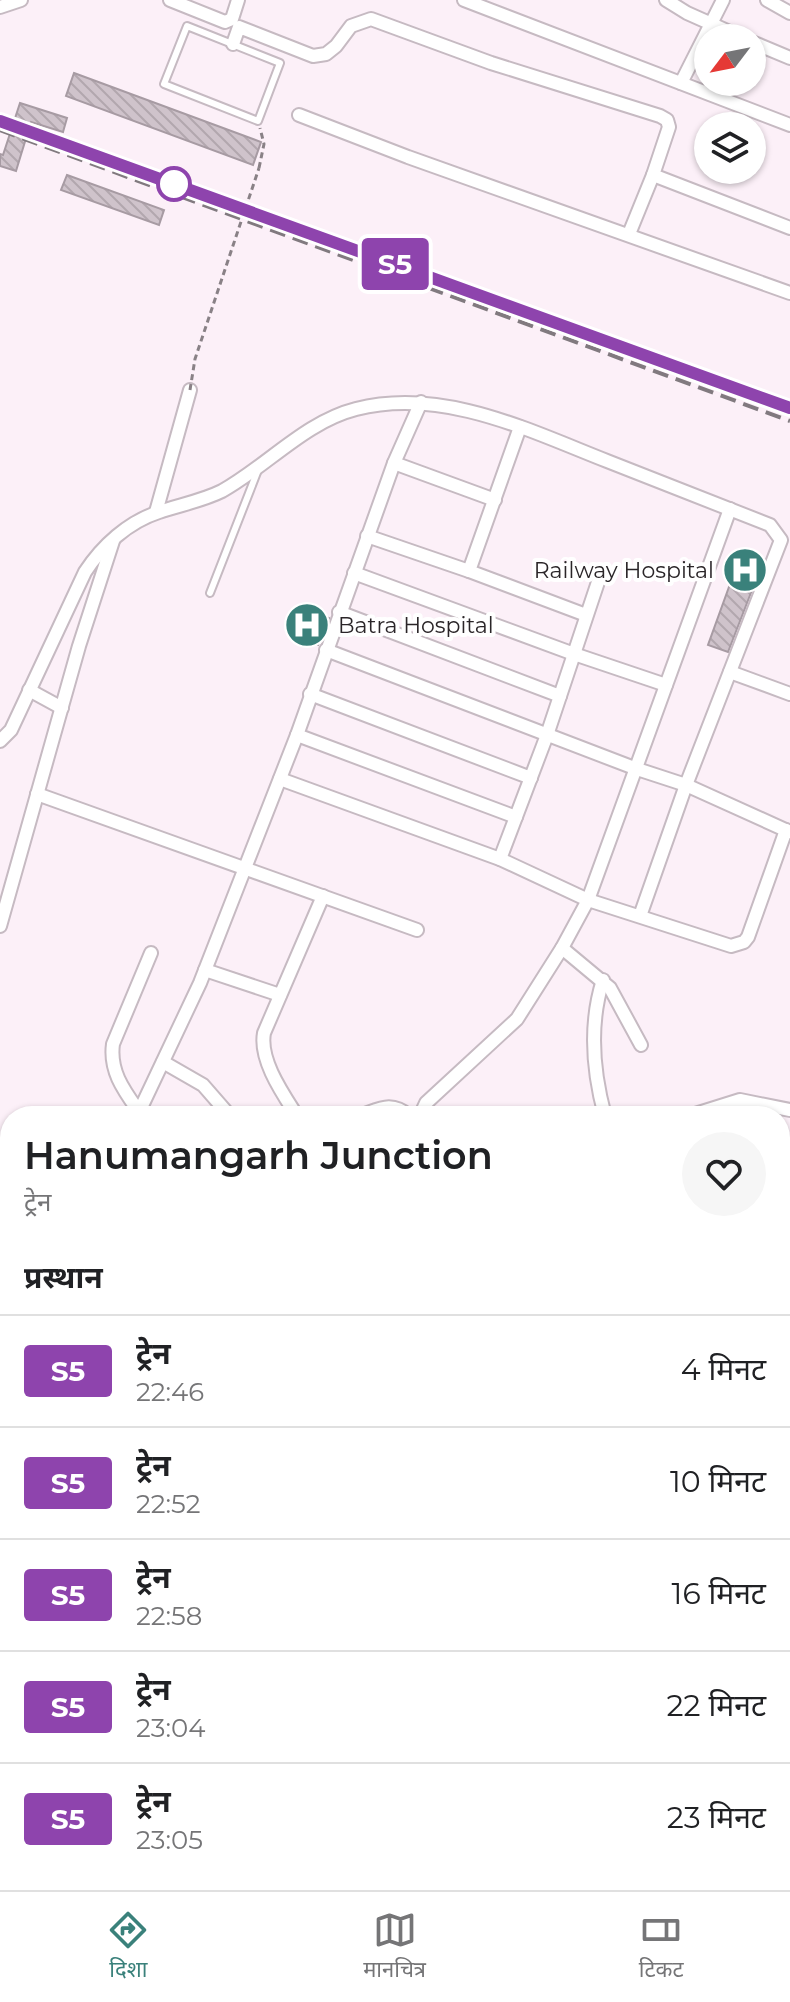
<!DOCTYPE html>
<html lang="hi">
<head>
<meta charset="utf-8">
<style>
  :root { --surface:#fff; --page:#f6f6f6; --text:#202124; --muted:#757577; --line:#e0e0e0; --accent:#3a817b }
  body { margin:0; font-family:Montserrat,"Noto Sans Devanagari",sans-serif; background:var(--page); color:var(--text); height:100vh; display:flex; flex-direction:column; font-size:30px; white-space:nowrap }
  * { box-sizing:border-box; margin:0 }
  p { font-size:26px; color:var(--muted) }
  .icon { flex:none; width:44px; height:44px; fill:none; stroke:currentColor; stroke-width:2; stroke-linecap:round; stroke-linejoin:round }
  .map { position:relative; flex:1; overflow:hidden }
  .side { position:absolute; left:0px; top:1106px; width:790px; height:784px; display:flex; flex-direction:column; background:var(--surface); border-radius:32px 32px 0 0; box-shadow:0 2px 6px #0004 }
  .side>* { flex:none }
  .badge { padding:0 16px; border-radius:6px; font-size:28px; line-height:52px }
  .needle { width:52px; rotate:238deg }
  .controls { position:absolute; left:694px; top:24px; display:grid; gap:16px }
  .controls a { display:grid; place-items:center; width:72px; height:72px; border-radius:50%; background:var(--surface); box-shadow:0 2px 6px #0004; font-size:40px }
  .map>.badge { position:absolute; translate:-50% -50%; box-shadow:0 0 0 4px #fff }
  h2 { padding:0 24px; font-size:30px; line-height:72px }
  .round { display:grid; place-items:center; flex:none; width:84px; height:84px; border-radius:42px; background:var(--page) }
  .headline { display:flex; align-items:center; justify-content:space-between; height:136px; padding:0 24px }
  h1 { font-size:38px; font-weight:600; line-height:60px }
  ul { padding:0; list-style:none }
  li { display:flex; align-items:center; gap:24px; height:112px; padding:0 24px; border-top:2px solid var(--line) }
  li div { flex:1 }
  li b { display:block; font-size:30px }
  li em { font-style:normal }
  li .badge { min-width:88px; font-weight:700; text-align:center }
  .tab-bar { display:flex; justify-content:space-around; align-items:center; height:112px; border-top:2px solid var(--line); background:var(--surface); font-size:22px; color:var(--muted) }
  .tab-bar a { display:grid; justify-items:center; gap:4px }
  .tab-bar .current { color:var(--accent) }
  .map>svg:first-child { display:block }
  .building { fill:url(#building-back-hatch); stroke:#a79ba3; stroke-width:2 }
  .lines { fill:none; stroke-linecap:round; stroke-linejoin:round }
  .service-casing { stroke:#c6bac2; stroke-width:10 }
  .minor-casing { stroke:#c6bac2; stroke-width:16 }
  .path { stroke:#898186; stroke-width:3; stroke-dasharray:6 4; stroke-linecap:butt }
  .service { stroke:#fff; stroke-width:6 }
  .minor { stroke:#fff; stroke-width:12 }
  .rail { stroke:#817a7f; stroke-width:4; stroke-dasharray:16 8; stroke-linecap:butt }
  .path-bridge { stroke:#898186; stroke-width:3; stroke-dasharray:6 4; stroke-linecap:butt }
  .line-casing { stroke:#fff; stroke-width:18 }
  .line { stroke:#8e44ad; stroke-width:12 }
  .stop-dot { fill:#fff; stroke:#8e44ad; stroke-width:4 }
  .labels { text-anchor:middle; stroke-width:8; stroke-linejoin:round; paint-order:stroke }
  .poi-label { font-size:22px; fill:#2a2528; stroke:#fff; text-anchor:end }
</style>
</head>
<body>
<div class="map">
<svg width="790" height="1890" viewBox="0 0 790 1890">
  <defs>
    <pattern id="building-back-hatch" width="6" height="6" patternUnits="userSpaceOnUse" patternTransform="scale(2)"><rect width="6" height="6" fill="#cfc3cb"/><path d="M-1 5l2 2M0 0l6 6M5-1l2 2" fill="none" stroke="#b2a7ae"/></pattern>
  </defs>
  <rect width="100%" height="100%" fill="#fcf0f8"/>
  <g class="building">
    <path d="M74 73 261 142 253 165 66 96Z"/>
    <path d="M20 103 67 118 63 132 31 122 16 171 0 166V154L3 155Z"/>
    <path d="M67 175 164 210 159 225 61 190Z"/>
    <path d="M742 551 764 559 728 652 708 645Z"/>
    <path d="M302 607 329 618 318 645 291 633Z"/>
  </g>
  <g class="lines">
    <g class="service-casing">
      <g id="service">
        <path d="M187 26 280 63 258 121 164 84Z"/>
        <path d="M210 593 258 470"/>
      </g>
    </g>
    <g class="minor-casing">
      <g id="minor">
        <path d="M170 0 225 22 232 19 238 0"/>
        <path d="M464 0 790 125"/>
        <path d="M666 0 687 13 743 38"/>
        <path d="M767 0 790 13"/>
        <path d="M0 7 21 0"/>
        <path d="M752 42 790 58"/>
        <path d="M233 44 239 27 313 56 326 54 336 46 351 26 371 19 491 63 660 116 667 120 669 127 653 175 790 228"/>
        <path d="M681 83 723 0"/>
        <path d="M299 115 408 157 790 293"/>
        <path d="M629 234 653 175"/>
        <path d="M520 427 469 571 586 615"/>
        <path d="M394 463 495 500"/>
        <path d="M156 512 190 390"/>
        <path d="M367 536 469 571"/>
        <path d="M354 573 574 654 666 685"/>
        <path d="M339 612 560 696"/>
        <path d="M326 650 637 769 686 785 790 832"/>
        <path d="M730 672 790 694"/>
        <path d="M29 690 62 708"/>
        <path d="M310 694 531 778"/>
        <path d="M297 735 516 817"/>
        <path d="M0 741 11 730 85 572C102 546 128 522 159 512 179 505 202 501 222 491 267 466 305 422 356 409 442 387 528 430 607 461 661 482 716 504 770 525L781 540 686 785 640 916"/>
        <path d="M280 779 500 859 588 900 731 946 744 942 748 937 786 830"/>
        <path d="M37 794 417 930"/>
        <path d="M500 859 547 735 598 582"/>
        <path d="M0 926 79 646 113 541"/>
        <path d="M562 948 610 988 641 1045"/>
        <path d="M205 970 280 995"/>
        <path d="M603 980C589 1024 593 1072 605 1116"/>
        <path d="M163 1062 203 1085 230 1116"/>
        <path d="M139 1112 200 983 297 735 394 463 421 402"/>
        <path d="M142 1116C126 1093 109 1073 113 1044L151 953"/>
        <path d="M297 1116C283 1094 259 1060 264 1033L323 896"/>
        <path d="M359 1116C378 1110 391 1100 409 1116"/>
        <path d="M420 1116 426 1103 517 1019 562 948 588 900 730 509"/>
        <path d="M689 1116 740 1100 790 1110"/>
        <path d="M780 1286 790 1294"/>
        <path d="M780 1371 790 1360"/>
        <path d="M780 1445 790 1449"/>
        <path d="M0 1508 10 1499"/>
        <path d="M0 1535 10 1550"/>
        <path d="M0 1692 10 1696"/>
        <path d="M780 1753 790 1734"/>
        <path d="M780 1757 790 1773"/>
        <path d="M435 1880 458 1890"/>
        <path d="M546 1880 554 1890"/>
        <path d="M682 1880 690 1890"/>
        <path d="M765 1880 779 1890"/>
        <path d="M269 1890 272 1880"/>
        <path d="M501 1890 511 1880"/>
      </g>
    </g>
    <path class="path" d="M259 168 264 144 260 128"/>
    <use href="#service" class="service"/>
    <use href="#minor" class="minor"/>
    <path class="rail" d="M0 130 790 421"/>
    <path class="path-bridge" d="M190 390 195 359 259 168"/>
  </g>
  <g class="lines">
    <g class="line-casing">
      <path id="line" d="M0 121 790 408"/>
    </g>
    <use href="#line" class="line"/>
  </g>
  <defs>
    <g id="hospital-disc" transform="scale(2.3)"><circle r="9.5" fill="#3a817b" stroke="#fff"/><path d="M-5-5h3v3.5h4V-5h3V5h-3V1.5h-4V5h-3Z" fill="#fff"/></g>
  </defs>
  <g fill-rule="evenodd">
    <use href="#hospital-disc" x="745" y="570"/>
    <use href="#hospital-disc" x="307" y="625"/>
  </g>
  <circle class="stop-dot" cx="174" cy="184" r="16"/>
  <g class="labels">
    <g class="poi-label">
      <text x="714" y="578">Railway Hospital</text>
      <text x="338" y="633" text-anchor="start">Batra Hospital</text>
    </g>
  </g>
</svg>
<div class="controls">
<a><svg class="needle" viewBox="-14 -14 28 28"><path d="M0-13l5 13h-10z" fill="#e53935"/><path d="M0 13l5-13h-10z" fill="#757577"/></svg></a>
<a><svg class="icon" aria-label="layers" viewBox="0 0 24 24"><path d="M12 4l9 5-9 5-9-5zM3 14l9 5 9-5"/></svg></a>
</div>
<b class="badge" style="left:395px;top:264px;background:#8e44ad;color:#fff">S5</b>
<section class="side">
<div class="headline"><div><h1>Hanumangarh Junction</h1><p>ट्रेन</p></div><a class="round"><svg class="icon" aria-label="heart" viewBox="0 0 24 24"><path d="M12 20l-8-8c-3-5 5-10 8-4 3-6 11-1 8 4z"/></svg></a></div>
<h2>प्रस्थान</h2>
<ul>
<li><span class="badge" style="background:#8e44ad;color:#fff">S5</span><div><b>ट्रेन</b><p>22:46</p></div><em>4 मिनट</em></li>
<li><span class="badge" style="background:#8e44ad;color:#fff">S5</span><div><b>ट्रेन</b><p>22:52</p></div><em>10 मिनट</em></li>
<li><span class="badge" style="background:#8e44ad;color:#fff">S5</span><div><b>ट्रेन</b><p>22:58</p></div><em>16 मिनट</em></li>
<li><span class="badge" style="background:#8e44ad;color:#fff">S5</span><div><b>ट्रेन</b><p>23:04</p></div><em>22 मिनट</em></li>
<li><span class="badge" style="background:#8e44ad;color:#fff">S5</span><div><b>ट्रेन</b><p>23:05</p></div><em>23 मिनट</em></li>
</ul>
</section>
</div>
<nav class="tab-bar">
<a class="current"><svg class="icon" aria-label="directions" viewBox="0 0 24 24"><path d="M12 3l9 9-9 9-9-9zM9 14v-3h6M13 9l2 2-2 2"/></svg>दिशा</a>
<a><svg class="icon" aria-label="map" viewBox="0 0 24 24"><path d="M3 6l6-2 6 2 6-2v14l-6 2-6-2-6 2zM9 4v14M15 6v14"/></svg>मानचित्र</a>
<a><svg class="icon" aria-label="tickets" viewBox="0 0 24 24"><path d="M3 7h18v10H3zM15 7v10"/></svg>टिकट</a>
</nav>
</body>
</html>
